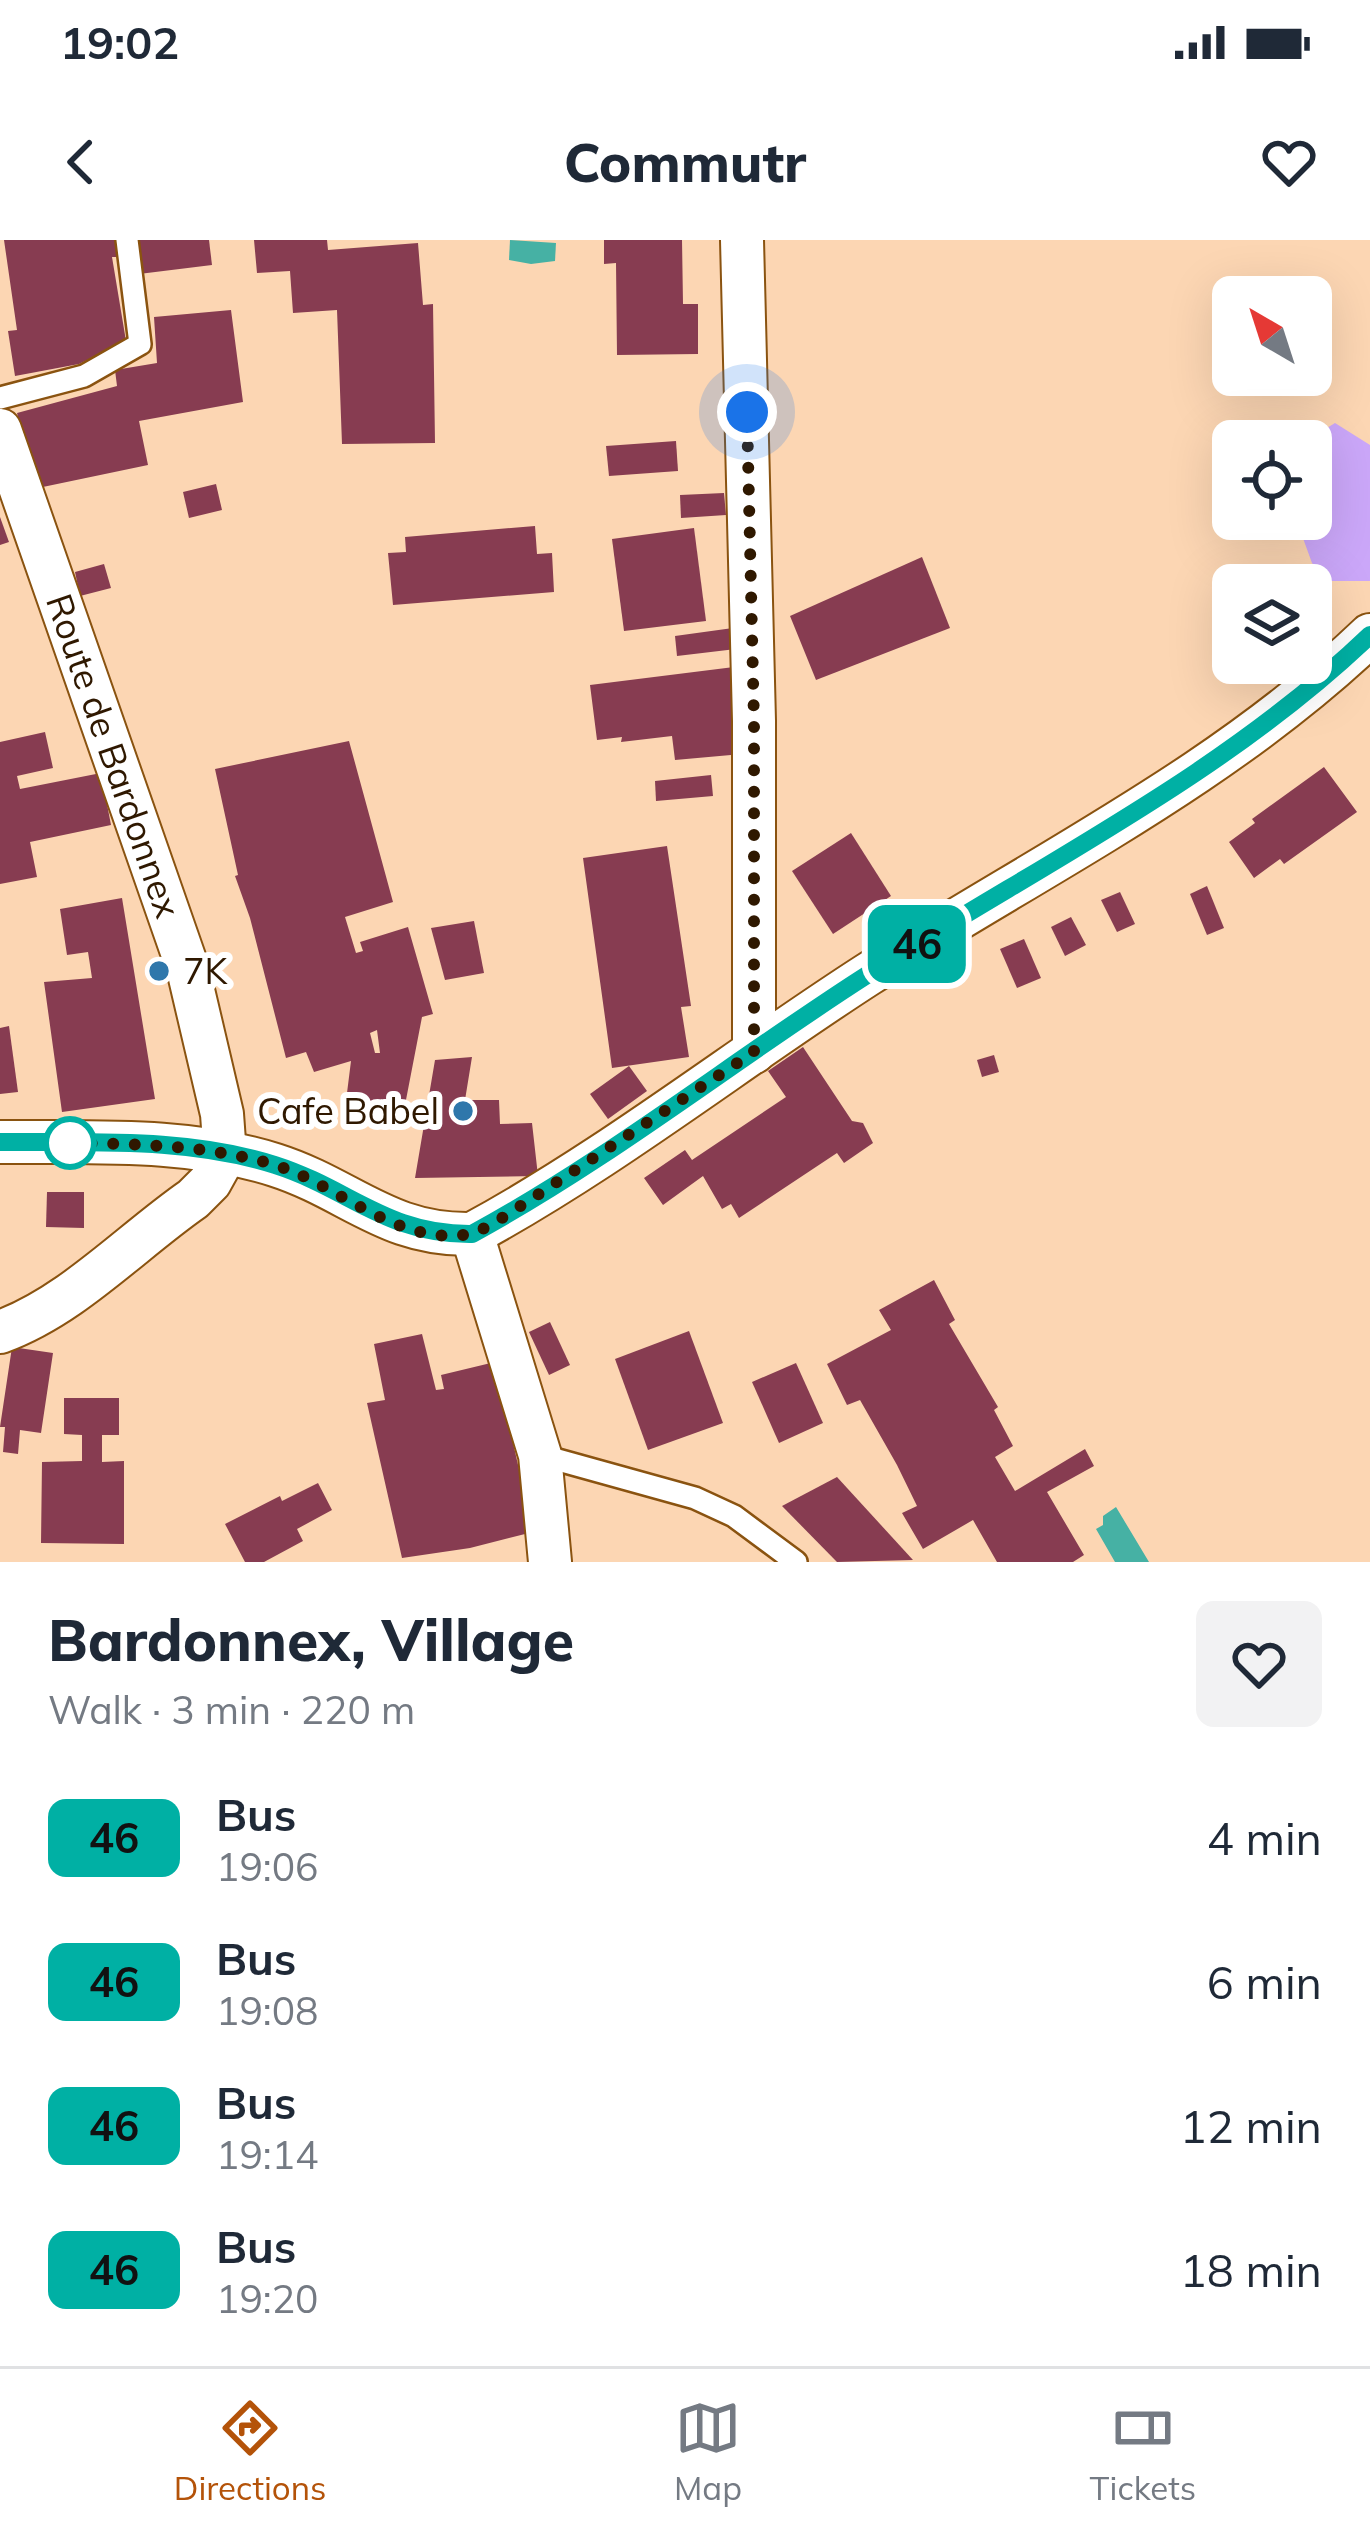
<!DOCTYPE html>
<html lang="en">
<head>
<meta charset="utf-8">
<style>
  :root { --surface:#fff; --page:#f2f2f3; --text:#1f2937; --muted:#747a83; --line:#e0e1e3; --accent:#b45309 }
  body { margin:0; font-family:Mulish,sans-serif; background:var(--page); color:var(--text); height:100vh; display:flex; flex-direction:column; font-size:45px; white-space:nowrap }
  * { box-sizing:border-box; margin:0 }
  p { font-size:39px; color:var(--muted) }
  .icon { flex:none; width:66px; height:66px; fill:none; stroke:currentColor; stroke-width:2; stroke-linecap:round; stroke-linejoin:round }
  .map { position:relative; height:1322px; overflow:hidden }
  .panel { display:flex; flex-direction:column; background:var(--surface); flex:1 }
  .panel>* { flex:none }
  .badge { padding:0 24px; border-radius:18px; font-size:42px; line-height:78px }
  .needle { width:78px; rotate:321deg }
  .buttons { position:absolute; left:1212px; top:36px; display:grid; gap:24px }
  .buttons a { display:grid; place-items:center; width:120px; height:120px; border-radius:18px; background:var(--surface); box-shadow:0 12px 48px #0002; font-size:60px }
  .you { position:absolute; width:60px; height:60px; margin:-30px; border:9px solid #fff; border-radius:50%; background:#1a73e8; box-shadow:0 0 0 18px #1a73e833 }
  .map>.badge { position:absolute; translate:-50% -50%; box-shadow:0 0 0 6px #fff }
  .round { display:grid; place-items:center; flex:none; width:126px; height:126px; border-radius:18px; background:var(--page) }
  .summary { display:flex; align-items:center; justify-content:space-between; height:204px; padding:0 48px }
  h1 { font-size:57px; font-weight:800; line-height:90px }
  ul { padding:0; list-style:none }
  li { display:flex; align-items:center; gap:36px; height:144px; padding:0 48px }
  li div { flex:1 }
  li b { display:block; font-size:45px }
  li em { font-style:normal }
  li .badge { min-width:132px; font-weight:700; text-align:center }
  .status { display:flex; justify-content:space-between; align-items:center; height:84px; padding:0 60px; background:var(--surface); direction:ltr }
  .status svg { height:33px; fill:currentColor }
  header { display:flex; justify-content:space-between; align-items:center; height:156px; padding:0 48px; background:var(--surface); font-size:54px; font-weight:800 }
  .dock { display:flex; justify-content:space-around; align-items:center; height:168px; border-top:3px solid var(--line); background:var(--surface); font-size:33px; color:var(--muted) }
  .dock a { display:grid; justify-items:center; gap:6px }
  .dock .active { color:var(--accent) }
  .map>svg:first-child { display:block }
  .green { fill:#cba7f9 }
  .water { fill:#46b1a4 }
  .building { fill:#873c51; fill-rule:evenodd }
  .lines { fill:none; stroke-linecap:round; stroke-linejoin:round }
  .lane-casing { stroke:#8a5310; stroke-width:26 }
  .street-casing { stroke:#8a5310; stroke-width:46 }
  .lane { stroke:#fff; stroke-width:21 }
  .street { stroke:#fff; stroke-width:42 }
  .line-casing { stroke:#fff; stroke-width:27 }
  .line { stroke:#00b0a4; stroke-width:18 }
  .walk { stroke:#2f1800; stroke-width:12; stroke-dasharray:0 21.6 }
  .poi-dot { fill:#2f77ab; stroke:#fff; stroke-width:4.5 }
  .stop-dot { fill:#fff; stroke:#00b0a4; stroke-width:6 }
  .labels { text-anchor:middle; stroke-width:12; stroke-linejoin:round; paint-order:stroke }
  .street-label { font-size:36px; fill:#2f1800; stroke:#fff }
  .poi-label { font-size:36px; fill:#2f1800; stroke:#fff; text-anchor:start }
</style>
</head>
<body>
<div class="status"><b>19:02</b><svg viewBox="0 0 49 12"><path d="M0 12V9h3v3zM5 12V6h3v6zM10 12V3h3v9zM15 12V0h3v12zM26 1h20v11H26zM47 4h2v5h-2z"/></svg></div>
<header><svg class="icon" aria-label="back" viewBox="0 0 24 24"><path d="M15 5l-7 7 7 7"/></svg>Commutr<svg class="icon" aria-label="heart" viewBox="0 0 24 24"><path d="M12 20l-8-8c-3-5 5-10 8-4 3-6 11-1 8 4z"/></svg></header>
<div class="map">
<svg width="1370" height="1322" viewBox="0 0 1370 1322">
  <rect width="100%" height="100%" fill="#fcd6b3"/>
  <path class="green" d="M1335 183 1370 205V341H1327L1312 323 1296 279H1311V201H1306Z"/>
  <g class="water">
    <path d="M510 0 556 3 555 21 531 24 509 20Z"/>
    <path d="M1116 1267 1149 1322H1115L1096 1289 1103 1285V1276Z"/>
  </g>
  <g class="building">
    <path d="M4 0H120L121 17H112L126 101 79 124 15 136 8 91 17 90Z"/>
    <path d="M135 0H209L212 25 139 34Z"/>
    <path d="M254 0H327L328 10 418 3 423 65 433 64 435 203 342 204 337 70 293 73 290 31 257 33Z"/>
    <path d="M604 0H682L683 64H698V114L617 115 616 23 604 24Z"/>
    <path d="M231 70 243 162 139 181 148 225 38 248 32 214H28L17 173 117 146 115 130 157 123 154 77Z"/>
    <path d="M676 201 678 231 609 236 606 206Z"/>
    <path d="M216 244 222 270 189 278 183 252Z"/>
    <path d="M724 253 726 275 681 278 680 255Z"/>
    <path d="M0 277 9 302 0 305Z"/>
    <path d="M535 286 537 314 552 313 554 352 393 365 388 313 406 312 405 297Z"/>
    <path d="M694 288 706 381 624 391 612 299Z"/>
    <path d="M922 317 950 388 816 440 790 376Z"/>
    <path d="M104 324 111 348 80 356 75 332Z"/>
    <path d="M733 388 736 409 677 416 675 396Z"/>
    <path d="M734 427 742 514 675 520 672 496 621 502 622 497 597 500 590 445Z"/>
    <path d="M45 492 53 528 17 536 20 549 101 533 111 585 30 602 37 637 0 644V502Z"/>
    <path d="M349 501 393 662 345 677 356 713 363 711 360 702 408 687 433 774 422 777 405 865 346 861 351 821 314 832 306 812 286 818 250 678 235 636 238 635 215 529ZM377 790 380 813H375L370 793Z"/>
    <path d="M1324 527 1357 572 1284 624 1280 619 1254 638 1229 602 1255 583 1252 579Z"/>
    <path d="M711 535 713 556 656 561 655 541Z"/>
    <path d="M851 593 891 656 833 694 792 631Z"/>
    <path d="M667 606 691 766 681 767 689 817 612 828 583 618Z"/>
    <path d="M1207 646 1224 688 1207 695 1190 654Z"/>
    <path d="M1120 652 1135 684 1117 692 1101 660Z"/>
    <path d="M122 658 155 859 62 872 44 742 92 738 88 712 67 715 60 669Z"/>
    <path d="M1071 677 1086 705 1065 716 1051 687Z"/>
    <path d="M474 681 484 733 445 740 431 688Z"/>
    <path d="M1024 699 1041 738 1017 748 1000 709Z"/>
    <path d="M9 786 18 852 0 854V788Z"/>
    <path d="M803 807 852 881 863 883 873 903 844 923 837 913 739 978 731 964 722 969 703 936 663 965 644 938 685 910 692 920 786 857 768 831Z"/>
    <path d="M994 815 999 832 982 837 977 820Z"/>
    <path d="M472 817 465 860H499L500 884 532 883 538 936 415 938 435 820Z"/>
    <path d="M629 826 647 851 608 879 590 854Z"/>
    <path d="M47 952H84V988L46 987Z"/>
    <path d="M934 1040 955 1080 949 1084 998 1167 994 1170 1013 1206 995 1217 1015 1251 1085 1209 1094 1226 1047 1252 1084 1315 1073 1322H997L973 1280 923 1309 902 1273 917 1266 897 1225 860 1160 847 1165 827 1124 891 1090 879 1070Z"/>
    <path d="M550 1082 570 1125 549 1135 529 1092Z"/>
    <path d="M689 1091 723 1183 648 1210 615 1119Z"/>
    <path d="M422 1094 436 1150 444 1149 441 1135 495 1122 533 1292 470 1308 402 1318 367 1163 385 1160 374 1104Z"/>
    <path d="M12 1107 53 1113 41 1193 20 1190 18 1214 3 1212 5 1187H0Z"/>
    <path d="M796 1123 823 1183 779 1203 752 1142Z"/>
    <path d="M64 1158H119V1195H102V1222L124 1221V1304L41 1303 42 1222 82 1221V1195L64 1194Z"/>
    <path d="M837 1237 913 1320 837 1322 782 1266Z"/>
    <path d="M318 1243 332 1270 297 1289 303 1301 264 1322H245L225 1284 280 1256 282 1261Z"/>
  </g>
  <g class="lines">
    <g class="lane-casing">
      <g id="lane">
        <path d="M0 158 84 136 140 104 127 0"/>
        <path d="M540 1215 695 1258 734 1276 796 1322"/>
      </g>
    </g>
    <g class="street-casing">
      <g id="street">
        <path d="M742 0 754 481V812"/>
        <path id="s1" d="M0 190 188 729 222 874 225 915"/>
        <path d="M0 902C91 903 187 897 275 925 350 949 387 996 472 994 610 919 735 820 867 735 1036 627 1224 535 1370 395"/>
        <path d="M472 994 540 1215 550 1322"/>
        <path d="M0 1092C72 1066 131 1002 193 959L210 942 225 915"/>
      </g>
    </g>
    <use href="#lane" class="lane"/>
    <use href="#street" class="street"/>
  </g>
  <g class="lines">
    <g class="line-casing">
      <path id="line" d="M0 902C91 903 187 897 275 925 350 949 387 995 472 994 610 919 734 820 867 735 1036 627 1224 535 1370 395"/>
    </g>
    <use href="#line" class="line"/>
    <path class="walk" d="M70 903C138 904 205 905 272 924 337 943 397 1007 469 994 483 991 498 980 510 973L754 812V482L747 172"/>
  </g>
  <g class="poi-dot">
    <circle cx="159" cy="731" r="12"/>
    <circle cx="463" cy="871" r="12"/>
  </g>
  <circle class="stop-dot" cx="70" cy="903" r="24"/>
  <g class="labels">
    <g class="street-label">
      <text dy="13" stroke="none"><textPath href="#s1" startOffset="345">Route de Bardonnex</textPath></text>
    </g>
    <g class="poi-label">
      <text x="183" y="744">7K</text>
      <text x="439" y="884" text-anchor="end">Cafe Babel</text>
    </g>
  </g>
</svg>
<div class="buttons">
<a><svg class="needle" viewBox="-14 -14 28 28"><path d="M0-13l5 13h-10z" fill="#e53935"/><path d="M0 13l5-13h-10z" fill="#747a83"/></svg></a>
<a><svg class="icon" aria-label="locate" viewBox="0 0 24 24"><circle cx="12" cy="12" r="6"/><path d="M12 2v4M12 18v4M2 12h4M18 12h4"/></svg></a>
<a><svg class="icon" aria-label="layers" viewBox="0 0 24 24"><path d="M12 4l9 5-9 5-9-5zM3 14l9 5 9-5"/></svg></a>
</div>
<div class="you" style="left:747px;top:172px"></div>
<b class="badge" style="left:917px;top:704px;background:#00b0a4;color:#111">46</b>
</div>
<section class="panel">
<div class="summary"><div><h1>Bardonnex, Village</h1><p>Walk · 3 min · 220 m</p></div><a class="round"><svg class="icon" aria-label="heart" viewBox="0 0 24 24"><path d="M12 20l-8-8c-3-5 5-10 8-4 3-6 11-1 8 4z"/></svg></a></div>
<ul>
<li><span class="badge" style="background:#00b0a4;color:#111">46</span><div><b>Bus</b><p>19:06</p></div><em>4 min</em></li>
<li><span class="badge" style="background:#00b0a4;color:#111">46</span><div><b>Bus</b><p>19:08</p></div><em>6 min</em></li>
<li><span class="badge" style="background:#00b0a4;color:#111">46</span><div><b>Bus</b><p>19:14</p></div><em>12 min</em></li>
<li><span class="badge" style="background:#00b0a4;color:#111">46</span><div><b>Bus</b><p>19:20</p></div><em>18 min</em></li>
</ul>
</section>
<nav class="dock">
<a class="active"><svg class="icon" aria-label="directions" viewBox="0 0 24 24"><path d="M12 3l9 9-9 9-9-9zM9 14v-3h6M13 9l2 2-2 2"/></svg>Directions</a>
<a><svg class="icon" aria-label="map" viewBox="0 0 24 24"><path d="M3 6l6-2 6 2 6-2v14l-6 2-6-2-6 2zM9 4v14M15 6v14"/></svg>Map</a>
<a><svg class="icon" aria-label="tickets" viewBox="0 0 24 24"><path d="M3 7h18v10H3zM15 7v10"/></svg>Tickets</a>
</nav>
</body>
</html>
